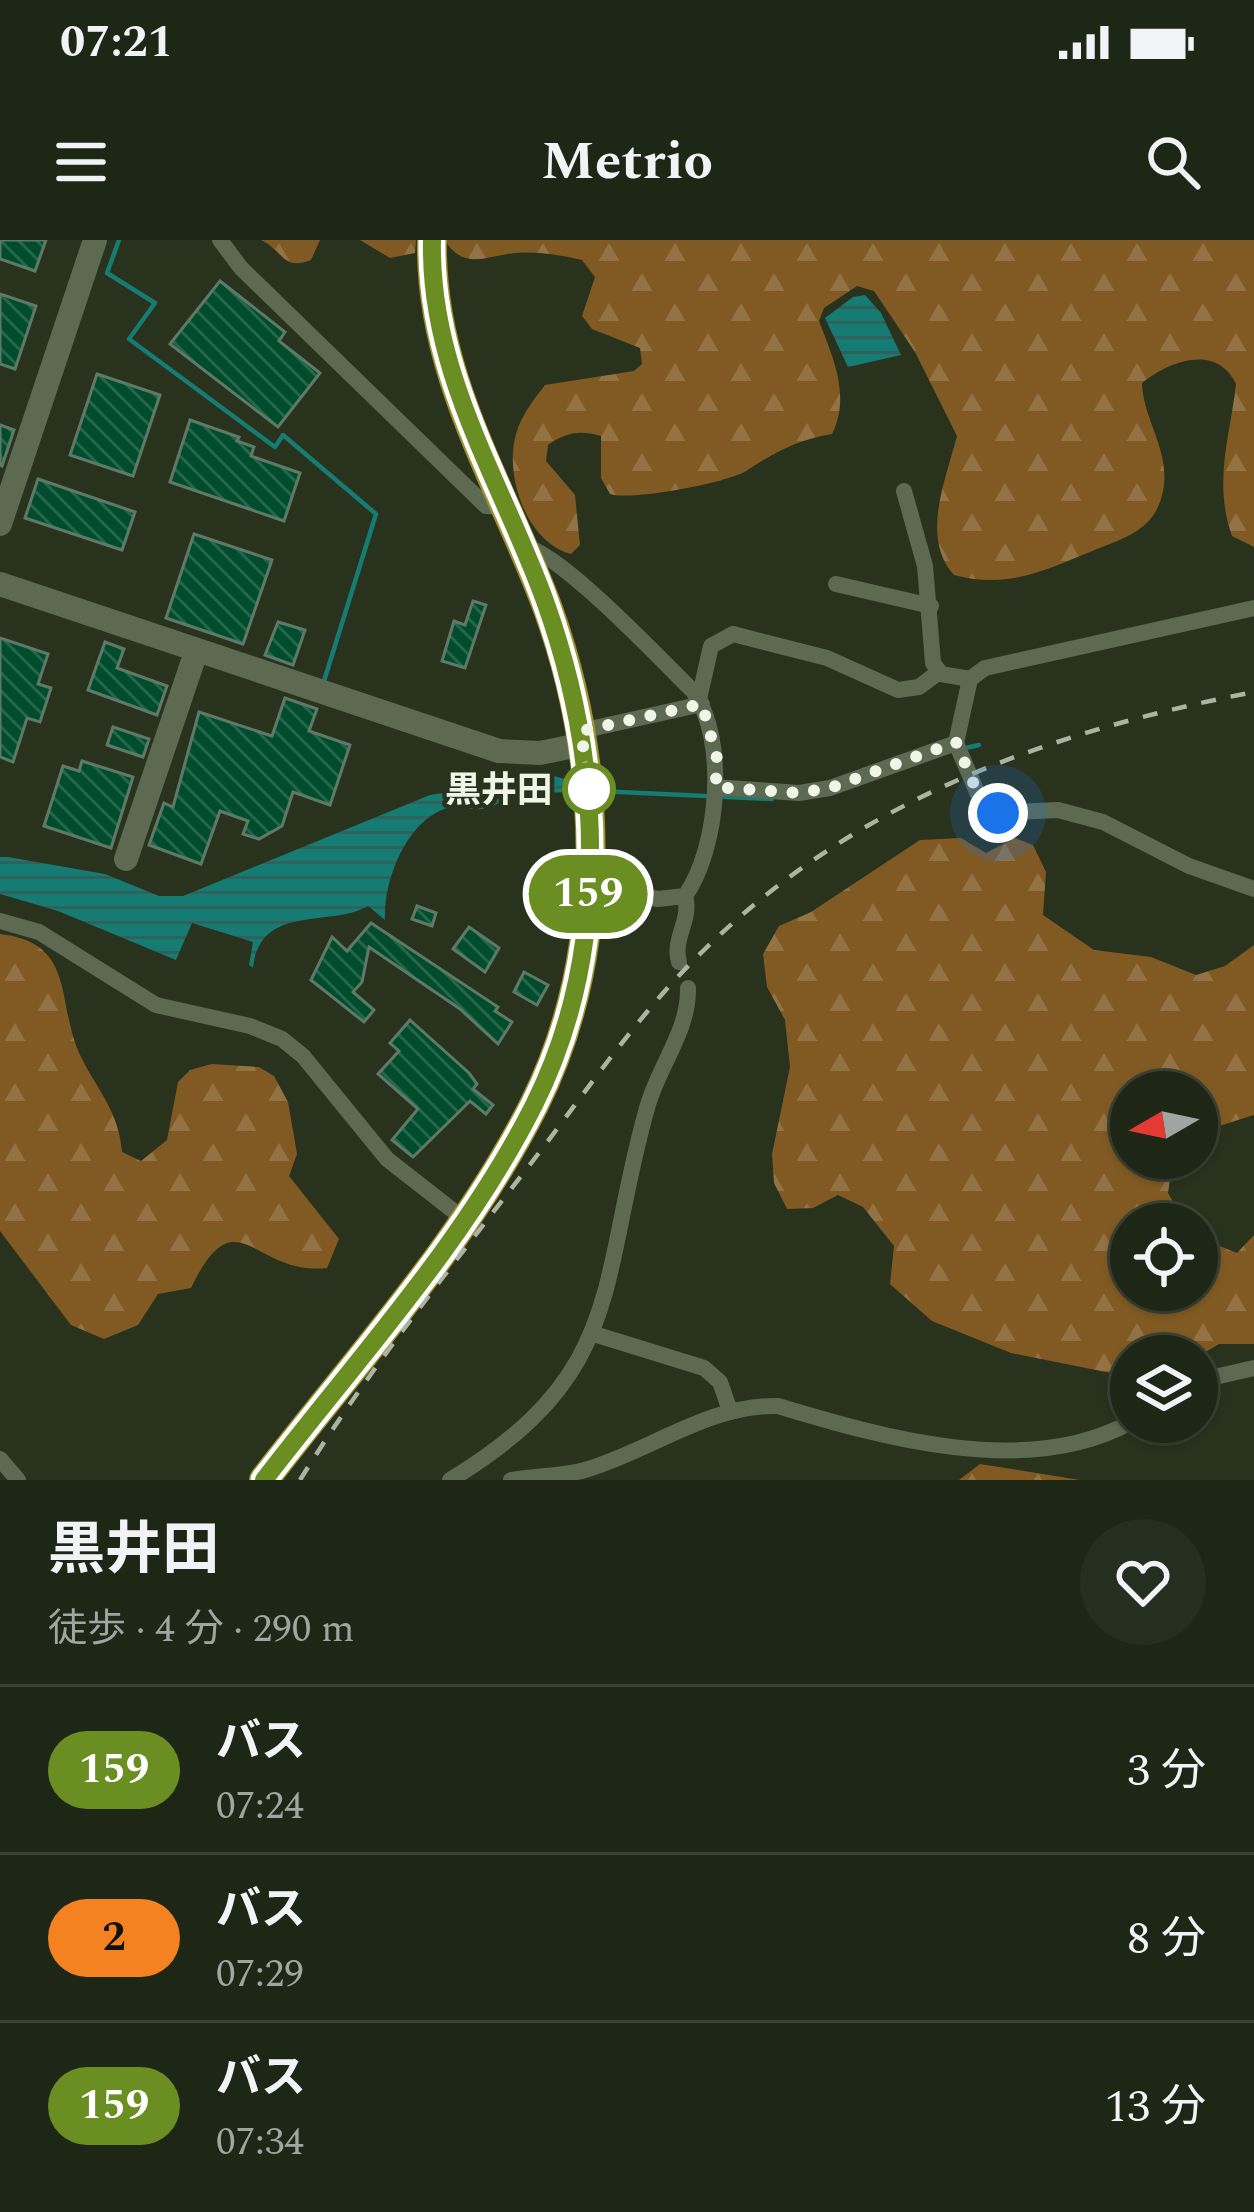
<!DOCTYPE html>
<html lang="ja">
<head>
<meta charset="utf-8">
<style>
  :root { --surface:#1e2616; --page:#262e1f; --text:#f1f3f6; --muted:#a1a5a1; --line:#3c4335 }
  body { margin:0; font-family:Spectral,"Noto Sans JP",serif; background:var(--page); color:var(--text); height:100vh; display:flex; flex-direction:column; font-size:45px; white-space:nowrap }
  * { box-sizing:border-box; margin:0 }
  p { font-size:39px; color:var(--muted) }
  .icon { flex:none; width:66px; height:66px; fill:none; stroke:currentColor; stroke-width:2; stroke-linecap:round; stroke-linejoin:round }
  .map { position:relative; height:1240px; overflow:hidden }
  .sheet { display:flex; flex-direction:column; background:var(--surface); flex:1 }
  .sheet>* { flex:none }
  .badge { padding:0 24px; border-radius:39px; font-size:42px; line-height:78px }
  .needle { width:78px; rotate:261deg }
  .fabs { position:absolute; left:1110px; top:831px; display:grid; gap:24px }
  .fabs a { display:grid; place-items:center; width:108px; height:108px; border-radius:50%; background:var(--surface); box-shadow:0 3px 9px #0004,0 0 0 3px var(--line); font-size:60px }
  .you { position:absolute; width:60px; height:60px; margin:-30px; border:9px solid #fff; border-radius:50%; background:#1a73e8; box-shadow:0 0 0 18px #1a73e833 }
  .map>.badge { position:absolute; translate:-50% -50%; box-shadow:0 0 0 6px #fff }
  .round { display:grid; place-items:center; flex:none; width:126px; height:126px; border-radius:63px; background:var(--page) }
  .headline { display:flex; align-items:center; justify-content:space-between; height:204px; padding:0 48px }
  h1 { font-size:57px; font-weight:700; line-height:90px }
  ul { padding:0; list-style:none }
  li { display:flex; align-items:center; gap:36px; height:168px; padding:0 48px; border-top:3px solid var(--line) }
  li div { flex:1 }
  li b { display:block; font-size:45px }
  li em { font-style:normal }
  li .badge { min-width:132px; font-weight:700; text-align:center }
  .status { display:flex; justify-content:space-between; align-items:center; height:84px; padding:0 60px; background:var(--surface); direction:ltr }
  .status svg { height:33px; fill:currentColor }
  header { display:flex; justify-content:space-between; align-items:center; height:156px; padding:0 48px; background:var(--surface); font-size:54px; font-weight:700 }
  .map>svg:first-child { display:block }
  .forest { fill:url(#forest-firs) }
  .water { fill:url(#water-rules) }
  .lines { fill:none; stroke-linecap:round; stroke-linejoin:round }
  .stream { stroke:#167b73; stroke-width:4.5 }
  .building { fill:url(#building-back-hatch); stroke:#5f7969; stroke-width:3 }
  .street { stroke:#5d6951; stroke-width:16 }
  .secondary { stroke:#5d6951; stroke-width:24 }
  .highway { stroke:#9f9230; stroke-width:30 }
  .rail { stroke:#abb3a2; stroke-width:4.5; stroke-dasharray:15 15; stroke-linecap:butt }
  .line-casing { stroke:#fff; stroke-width:27 }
  .line { stroke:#6b8e23; stroke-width:18 }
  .walk { stroke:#eff6e8; stroke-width:12; stroke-dasharray:0 21.6 }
  .stop-dot { fill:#fff; stroke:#6b8e23; stroke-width:6 }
  .labels { text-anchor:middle; stroke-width:9; stroke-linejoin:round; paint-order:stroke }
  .stop-label { font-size:36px; font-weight:bold; fill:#eff6e8; stroke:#28321d; text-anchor:end }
</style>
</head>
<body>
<div class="status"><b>07:21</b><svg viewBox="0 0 49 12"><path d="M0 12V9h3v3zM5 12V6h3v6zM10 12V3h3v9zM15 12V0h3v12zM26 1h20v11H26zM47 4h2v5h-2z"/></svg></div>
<header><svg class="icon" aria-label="menu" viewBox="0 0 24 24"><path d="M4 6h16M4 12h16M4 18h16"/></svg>Metrio<svg class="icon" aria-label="search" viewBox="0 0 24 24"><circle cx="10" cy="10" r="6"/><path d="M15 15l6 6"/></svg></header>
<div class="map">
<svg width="1254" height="1240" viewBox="0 0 1254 1240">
  <defs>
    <pattern id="forest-firs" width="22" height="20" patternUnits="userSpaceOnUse" patternTransform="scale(3)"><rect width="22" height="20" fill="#815a23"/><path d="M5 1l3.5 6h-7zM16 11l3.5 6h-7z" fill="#937243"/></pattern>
    <pattern id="water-rules" width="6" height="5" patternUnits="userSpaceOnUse" patternTransform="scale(3)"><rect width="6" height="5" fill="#167b73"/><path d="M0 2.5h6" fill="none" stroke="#2f625c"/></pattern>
    <pattern id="building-back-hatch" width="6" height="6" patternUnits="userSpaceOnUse" patternTransform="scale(3)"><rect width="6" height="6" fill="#004d2d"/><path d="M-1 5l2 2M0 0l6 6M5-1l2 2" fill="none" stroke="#26674b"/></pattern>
  </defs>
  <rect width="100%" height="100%" fill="#28321d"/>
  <g class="forest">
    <path d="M261 0H320L311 20C282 31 284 11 261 0Z"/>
    <path d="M360 0H416L415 13 390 18Z"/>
    <path d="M445 0H1254V307L1232 296C1213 242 1230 197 1236 144 1217 103 1169 121 1142 143 1143 180 1171 211 1163 251 1156 288 1128 297 1097 309 1047 329 1010 350 954 335 920 298 946 239 957 196L915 112 874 51 857 46 824 68 819 81C833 118 851 156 832 194 796 200 776 212 746 231 727 243 630 261 610 254L601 238V196C580 190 566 192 548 205L546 221 575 255 580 305 571 314C526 302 504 235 516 194 521 176 534 159 545 145L634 131 642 124 640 108 592 89 582 76 595 37 582 20C560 15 537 11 514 13 487 16 463 31 445 0Z"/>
    <path d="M961 598 986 613 1015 598 1033 605 1046 632 1043 675 1094 710 1151 717 1196 735 1225 726 1254 705V875L1197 893V852H1131V918H1173L1168 953 1186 984H1131V1050H1197V997L1237 1013 1254 995V1104H1219L1197 1117 1131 1116V1137L1011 1113 932 1081 890 1044 894 1006 863 967 838 955 813 968 787 969 774 943 772 914 790 827 785 780 767 747 763 714 779 686 811 672 920 600Z"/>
    <path d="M0 694C78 703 55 764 81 817 98 851 119 872 122 912L141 921 167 900 178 842 190 830 212 824 259 827 274 836 288 862 297 914 289 936 339 999 327 1028C253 1036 237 953 191 1048L158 1054 138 1085 104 1099 71 1085 0 991Z"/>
    <path d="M980 1224 1080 1240H959Z"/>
  </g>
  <g class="water">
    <path d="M865 55 881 73 901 115 848 127 825 78 853 57Z"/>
    <path d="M554 536 568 540 574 551C561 553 524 553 517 555 505 559 496 567 482 569 469 571 457 564 444 569 404 584 383 644 385 680L368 666C330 688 260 663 253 728L249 725 253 702 192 683 176 720 58 671 0 654V617H8L105 634 159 656H183L430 555Z"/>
  </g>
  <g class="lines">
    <g class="stream">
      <path d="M119 0 107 33 155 63 129 99 275 207 283 195 376 274 324 441"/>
      <path d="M961 509 979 505"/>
      <path d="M598 551 772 559"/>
    </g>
  </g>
  <g class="building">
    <path d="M0 0H46L35 31 0 19Z"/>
    <path d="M220 41 285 92 279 101 320 133 278 187 170 104Z"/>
    <path d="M0 54 36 66 15 129 0 124Z"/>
    <path d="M97 134 160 155 133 236 70 215Z"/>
    <path d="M190 180 239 197 237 201 254 207 251 216 300 233 284 281 170 242Z"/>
    <path d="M0 185 14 190 2 226 0 225Z"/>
    <path d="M38 239 135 272 122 310 25 278Z"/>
    <path d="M194 294 272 320 243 404 166 378Z"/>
    <path d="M473 361 486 365 465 428 442 421 454 381 465 385Z"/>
    <path d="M278 382 305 390 293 425 265 415Z"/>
    <path d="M0 398 48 414 38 444 51 448 40 482 27 478 13 522 0 517Z"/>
    <path d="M105 402 124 409 117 428 167 446 157 475 88 450Z"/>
    <path d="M285 458 317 469 309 491 350 505 330 565 293 552 282 586 259 599 243 594 248 581 220 571 201 624 149 605 164 563 173 567 199 472 272 496Z"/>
    <path d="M113 487 149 499 143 517 107 505Z"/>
    <path d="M82 521 133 537 111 608 44 586 63 526 79 531Z"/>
    <path d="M417 666 436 673 432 686 412 679Z"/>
    <path d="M371 683 498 767 495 771 512 782 498 804 460 769 369 707 362 742 353 752 374 770 364 782 311 740 332 697 347 711Z"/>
    <path d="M469 687 499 708 485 732 453 709Z"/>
    <path d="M524 732 548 745 537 765 514 752Z"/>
    <path d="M410 780 469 833 477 844 473 849 493 865 486 874 470 861 413 917 392 900 418 869 378 834 399 811 390 803Z"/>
  </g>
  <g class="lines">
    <g class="street">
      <path d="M220 0 241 28 486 266 504 267"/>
      <path d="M904 251 925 326 933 423 941 434 970 439"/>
      <path d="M523 306C559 311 662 421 693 451 728 499 719 608 685 656L658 659 589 647"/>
      <path d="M836 344 931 366"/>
      <path d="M1254 368 985 428 970 439 956 503 983 566 998 573 1058 570 1103 582 1189 626 1254 649"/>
      <path d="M699 459 711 406 733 394 827 418 898 450 919 447 939 432"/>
      <path d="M581 491 702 464"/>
      <path d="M715 547 799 553 830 548 956 503"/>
      <path d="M0 681 39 692 156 765 250 786 282 799 303 816 387 919 465 980"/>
      <path d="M679 722C672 698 692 680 685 656"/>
      <path d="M594 1094 704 1128 720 1142 729 1168"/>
      <path d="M1197 1141 1254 1128"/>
      <path d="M0 1219 18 1240"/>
      <path d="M450 1240C627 1133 598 1042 647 868 658 827 689 791 688 748"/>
      <path d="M511 1240C535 1235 561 1237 585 1230 650 1211 710 1164 778 1166 884 1198 1028 1239 1131 1182"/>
    </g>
    <g class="secondary">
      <path d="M0 284 95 0"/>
      <path d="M0 344 499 511 540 513 584 504"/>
      <path d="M126 619 196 412"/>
    </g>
    <path class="highway" d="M264 1240C357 1119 465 1002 534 865 610 713 604 525 548 369 503 247 429 135 432 0"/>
    <path class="rail" d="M300 1240C367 1132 447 1032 525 931 582 858 636 776 703 711 856 560 1047 492 1254 452"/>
  </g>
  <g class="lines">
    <g class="line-casing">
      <path id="line" d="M264 1240C357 1119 465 1002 534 865 612 709 602 520 545 361 501 240 429 133 432 0"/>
    </g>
    <use href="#line" class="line"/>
    <path class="walk" d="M589 549 581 491 702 464 718 522 715 547 799 553 830 548 956 502 983 566 998 573"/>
  </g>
  <circle class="stop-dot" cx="589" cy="549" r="24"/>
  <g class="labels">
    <g class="stop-label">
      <text x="553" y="562">黒井田</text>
    </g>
  </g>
</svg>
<div class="fabs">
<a><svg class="needle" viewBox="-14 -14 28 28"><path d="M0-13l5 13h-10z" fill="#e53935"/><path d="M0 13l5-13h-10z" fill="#a1a5a1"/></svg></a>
<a><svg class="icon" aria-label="locate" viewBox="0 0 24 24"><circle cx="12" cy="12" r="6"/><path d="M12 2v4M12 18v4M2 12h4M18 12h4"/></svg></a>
<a><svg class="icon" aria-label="layers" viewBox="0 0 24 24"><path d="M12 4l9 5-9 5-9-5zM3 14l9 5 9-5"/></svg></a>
</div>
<div class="you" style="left:998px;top:573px"></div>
<b class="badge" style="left:588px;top:654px;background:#6b8e23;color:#fff">159</b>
</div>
<section class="sheet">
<div class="headline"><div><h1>黒井田</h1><p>徒歩 · 4 分 · 290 m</p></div><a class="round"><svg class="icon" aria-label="heart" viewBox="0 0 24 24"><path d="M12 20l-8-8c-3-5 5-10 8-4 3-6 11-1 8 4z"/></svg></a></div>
<ul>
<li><span class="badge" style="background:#6b8e23;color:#fff">159</span><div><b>バス</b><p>07:24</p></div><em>3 分</em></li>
<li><span class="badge" style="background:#f58220;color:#111">2</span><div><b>バス</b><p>07:29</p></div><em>8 分</em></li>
<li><span class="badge" style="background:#6b8e23;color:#fff">159</span><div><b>バス</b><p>07:34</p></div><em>13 分</em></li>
</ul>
</section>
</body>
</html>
